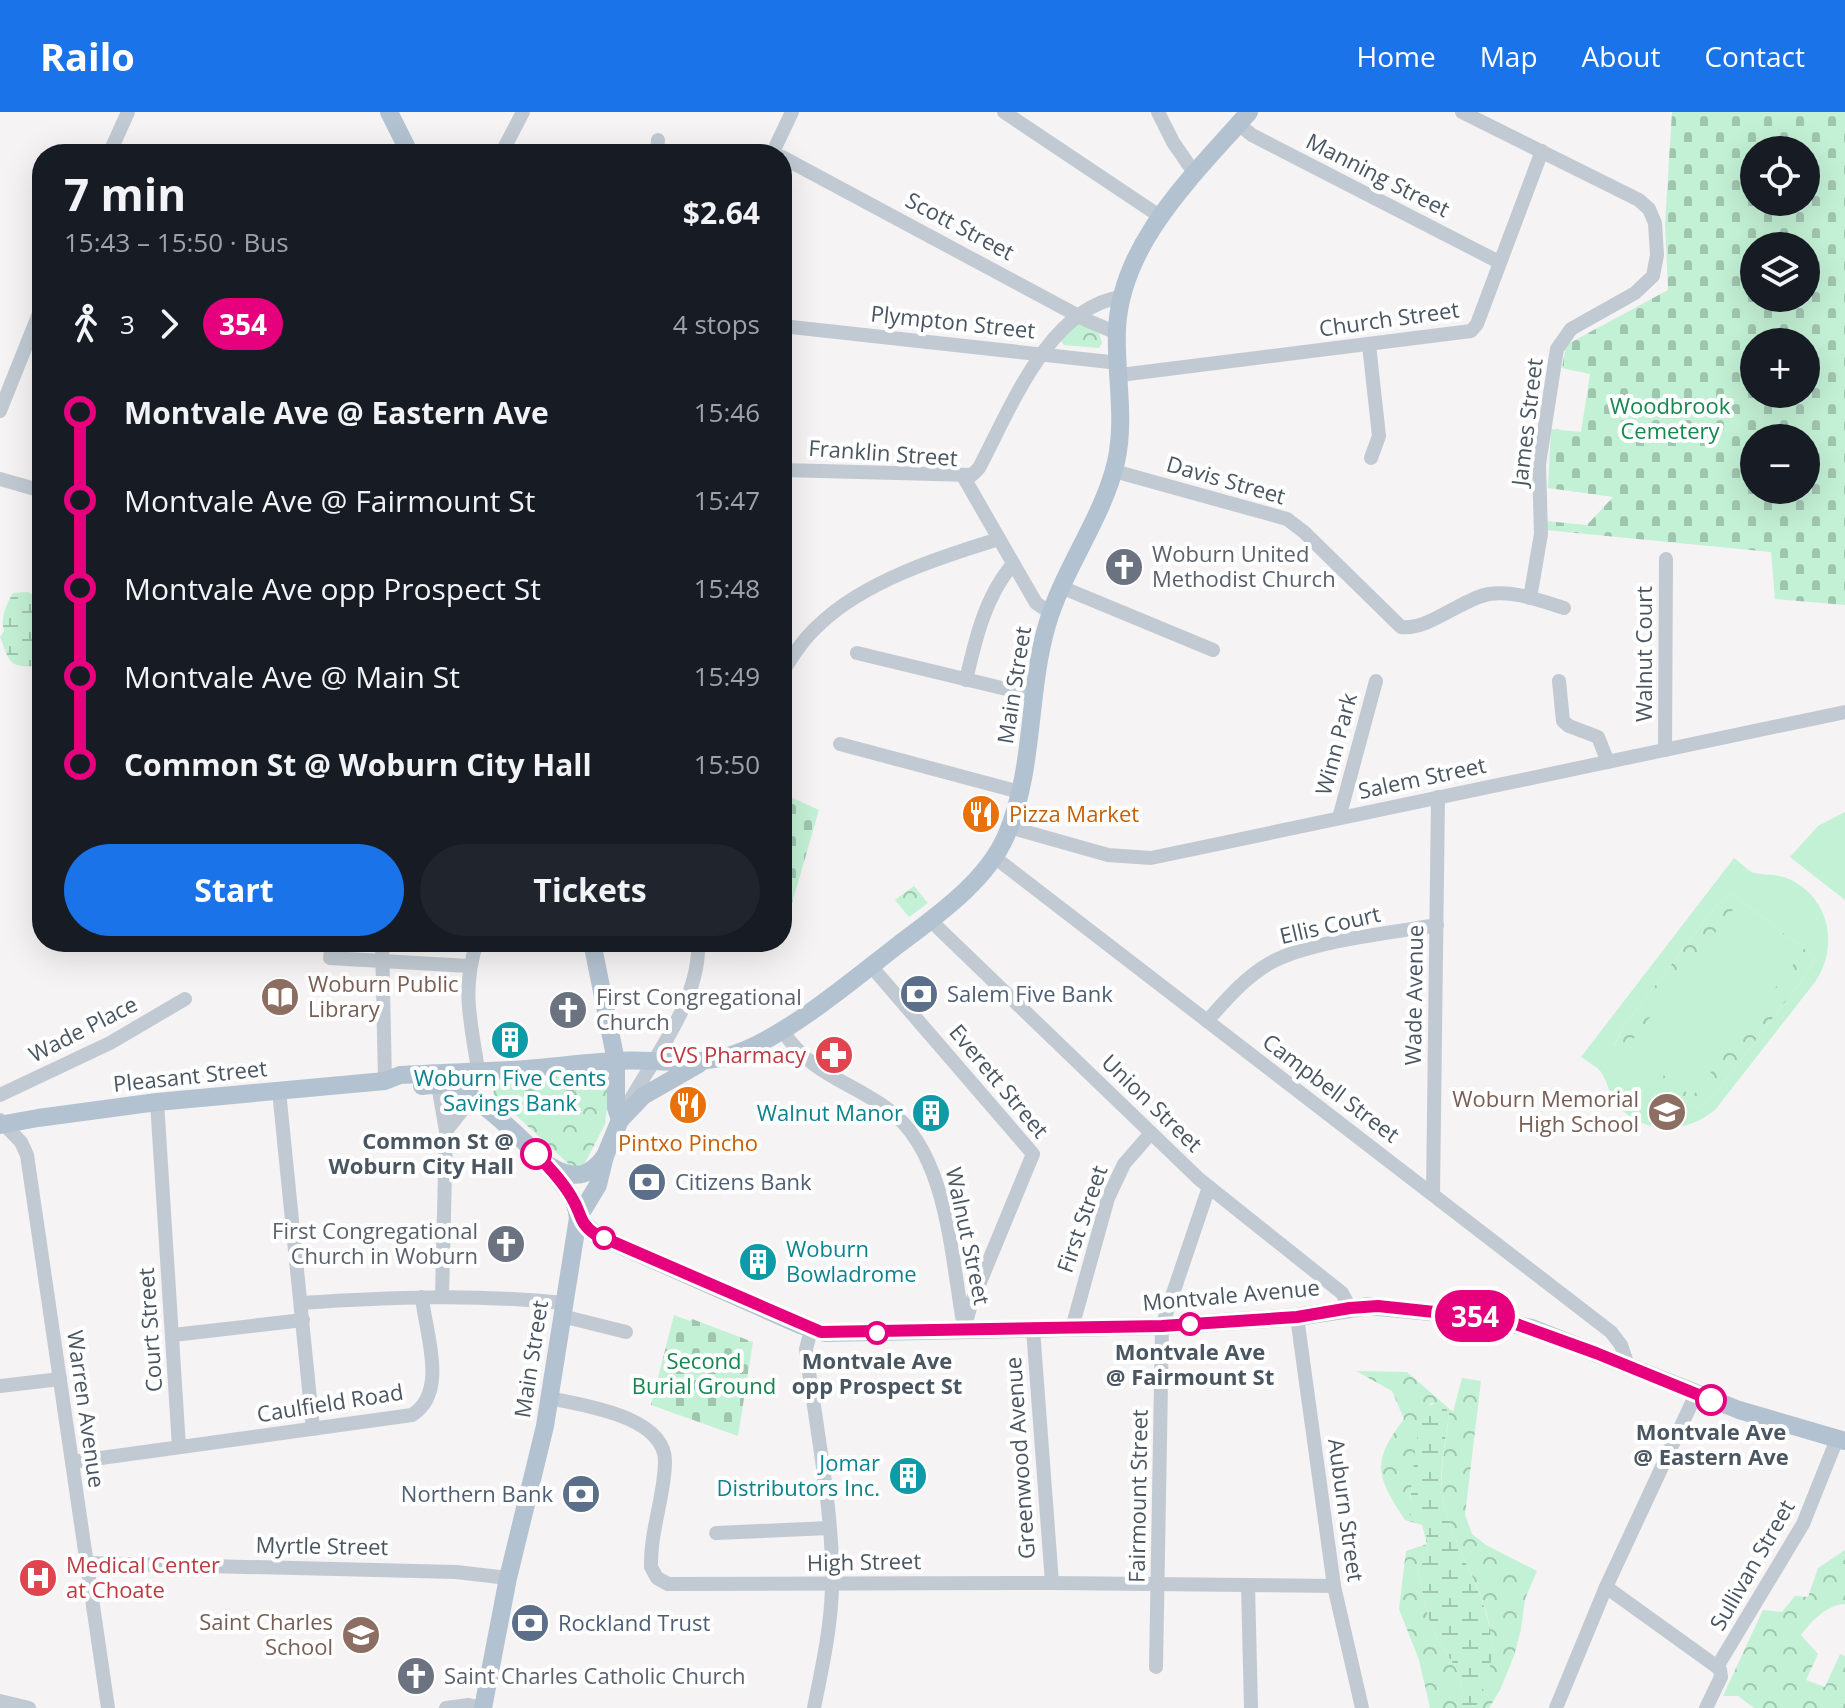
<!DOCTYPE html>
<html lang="en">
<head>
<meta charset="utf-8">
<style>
  :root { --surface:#171b24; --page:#20242c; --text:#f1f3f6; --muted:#9ea1a6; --accent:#1a73e8 }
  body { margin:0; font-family:"Open Sans",sans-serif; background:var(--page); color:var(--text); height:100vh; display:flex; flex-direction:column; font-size:30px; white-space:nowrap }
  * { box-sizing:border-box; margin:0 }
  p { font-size:26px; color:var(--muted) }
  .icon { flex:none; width:44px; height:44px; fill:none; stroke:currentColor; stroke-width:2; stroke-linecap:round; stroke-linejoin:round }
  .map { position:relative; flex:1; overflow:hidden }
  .sheet { position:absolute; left:32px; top:32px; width:760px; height:808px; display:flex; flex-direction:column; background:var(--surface); border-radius:32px; box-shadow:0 8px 32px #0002 }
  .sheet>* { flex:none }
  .badge { padding:0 16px; border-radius:26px; font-size:28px; line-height:52px }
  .fabs { position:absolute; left:1740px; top:24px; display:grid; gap:16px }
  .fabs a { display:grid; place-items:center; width:80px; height:80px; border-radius:50%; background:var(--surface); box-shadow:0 8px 32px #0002; font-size:40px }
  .map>.badge { position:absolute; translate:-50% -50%; box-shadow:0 0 0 4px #fff }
  .legs { display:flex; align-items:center; gap:12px; height:88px; padding:0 32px; font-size:26px }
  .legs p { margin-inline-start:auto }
  .head { display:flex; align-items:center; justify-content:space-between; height:136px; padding:0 32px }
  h1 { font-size:44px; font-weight:700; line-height:60px }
  .action { display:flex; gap:16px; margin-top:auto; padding:16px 32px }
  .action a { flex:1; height:92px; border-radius:48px; background:var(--accent); color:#fff; font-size:32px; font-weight:700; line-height:92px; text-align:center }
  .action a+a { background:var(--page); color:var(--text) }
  ul { padding:0 32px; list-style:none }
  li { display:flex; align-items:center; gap:28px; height:88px; font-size:30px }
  li i { display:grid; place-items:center; width:12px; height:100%; margin:0 10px; background:currentColor }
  li i::after { content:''; width:20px; height:20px; margin:-10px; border:6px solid; border-radius:50%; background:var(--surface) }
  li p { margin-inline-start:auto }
  li:first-child i { background:linear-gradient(#0000 50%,currentColor 0) }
  li:last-child i { background:linear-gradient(currentColor 50%,#0000 0) }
  header { display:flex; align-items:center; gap:48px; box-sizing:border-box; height:112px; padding:0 40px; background:var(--accent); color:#fff }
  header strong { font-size:38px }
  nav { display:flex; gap:44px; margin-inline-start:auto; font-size:28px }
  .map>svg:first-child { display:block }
  .forest { fill:url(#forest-crowns) }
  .wetland { fill:url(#wetland-marsh) }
  .cemetery { fill:url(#cemetery-stones); fill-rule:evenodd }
  .pitch { fill:#c3f1d5; fill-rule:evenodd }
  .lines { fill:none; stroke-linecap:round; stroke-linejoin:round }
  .minor { stroke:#c1cad2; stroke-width:14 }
  .major { stroke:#b3c2d1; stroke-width:18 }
  .line-1-casing { stroke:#fff; stroke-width:18 }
  .line-1 { stroke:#e6007e; stroke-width:12 }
  .stop-1-dot { fill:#fff; stroke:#e6007e; stroke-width:4 }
  .labels { text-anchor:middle; stroke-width:8; stroke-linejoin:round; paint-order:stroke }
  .street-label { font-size:22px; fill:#4a5661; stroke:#fff }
  .park-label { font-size:22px; fill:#17864f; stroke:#fff }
  .worship-label { font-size:22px; fill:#5b616d; stroke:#fff; text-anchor:start }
  .food-label { font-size:22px; fill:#c56008; stroke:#fff; text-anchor:start }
  .education-label { font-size:22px; fill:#785e54; stroke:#fff; text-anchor:end }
  .service-label { font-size:22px; fill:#4e5e75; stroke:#fff; text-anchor:start }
  .health-label { font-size:22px; fill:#be3a42; stroke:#fff; text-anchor:end }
  .culture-label { font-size:22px; fill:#0d838f; stroke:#fff; text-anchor:end }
  .stop-label { font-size:22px; font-weight:bold; fill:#4a5661; stroke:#fff }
</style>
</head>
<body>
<header>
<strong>Railo</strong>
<nav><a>Home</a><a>Map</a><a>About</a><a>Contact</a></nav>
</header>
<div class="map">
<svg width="1845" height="1596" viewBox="0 0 1845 1596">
  <defs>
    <pattern id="forest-crowns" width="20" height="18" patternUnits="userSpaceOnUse" patternTransform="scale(2)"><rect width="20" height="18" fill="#c3f1d5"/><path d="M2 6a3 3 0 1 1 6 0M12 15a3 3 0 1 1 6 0" fill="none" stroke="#a0c6b0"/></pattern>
    <pattern id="wetland-marsh" width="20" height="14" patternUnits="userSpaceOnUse" patternTransform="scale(2)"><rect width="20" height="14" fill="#c3f1d5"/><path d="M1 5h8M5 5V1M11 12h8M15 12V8" fill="none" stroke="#a0c6b0"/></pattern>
    <pattern id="cemetery-stones" width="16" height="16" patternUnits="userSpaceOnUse" patternTransform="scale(2)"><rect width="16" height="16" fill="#c3f1d5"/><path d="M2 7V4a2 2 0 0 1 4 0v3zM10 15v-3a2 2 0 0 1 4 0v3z" fill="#a0c6b0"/></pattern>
  </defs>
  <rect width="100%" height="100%" fill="#f5f3f3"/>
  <g class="forest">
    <path d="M1076 209 1099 221 1102 231 1099 236 1064 233 1061 229Z"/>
    <path d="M42 447V642C34 580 35 509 42 447Z"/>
    <path d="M914 774 928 791 909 805 895 788Z"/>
    <path d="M1731 781 1815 845 1806 863 1714 983 1697 997 1614 934 1624 914 1716 794Z"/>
    <path d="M595 962H605L610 970 605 1012 584 1053 573 1056 493 982 495 974 503 969Z"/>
    <path d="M1356 1259 1407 1260 1453 1300 1462 1266 1481 1269 1465 1403 1472 1422 1486 1433 1537 1459 1525 1487 1521 1517 1514 1544 1500 1578 1489 1596H1475C1517 1512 1467 1473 1446 1399 1436 1366 1446 1335 1449 1302L1439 1291H1431L1420 1311 1410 1386 1423 1412 1429 1434 1417 1453C1422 1474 1424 1495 1432 1515 1446 1550 1465 1551 1462 1596H1430L1419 1548 1399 1497 1406 1439 1427 1432 1422 1413 1405 1408C1376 1364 1371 1350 1404 1307L1392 1279Z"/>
    <path d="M1845 1438V1492C1826 1493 1812 1509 1801 1523L1818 1542 1806 1568 1825 1575 1840 1542 1845 1544V1596H1754L1738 1584H1723L1763 1498 1782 1500 1795 1484 1808 1485 1818 1456Z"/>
  </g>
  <g class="wetland">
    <path d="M13 481 27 480 35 483 32 541 37 554C6 556 10 548 0 525L4 519C0 506 6 493 13 481Z"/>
    <path d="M1437 1290 1445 1295 1449 1302C1445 1335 1436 1367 1446 1399 1466 1470 1518 1518 1475 1596H1462C1465 1551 1446 1550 1432 1515 1424 1495 1422 1474 1417 1453L1429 1434 1423 1412 1409 1402 1415 1339 1420 1311 1427 1295Z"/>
  </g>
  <g class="cemetery">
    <path d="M1672 0H1845V493L1775 487 1771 440 1545 418 1546 409 1587 413 1613 385 1548 376 1551 317 1581 320 1590 262 1562 256 1566 233 1668 178 1665 112ZM1754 38H1806V90H1754ZM1754 134H1806V186H1754ZM1754 230H1806V282H1754ZM1754 326H1806V378H1754Z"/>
    <path d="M782 681 819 698 790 798 782 812Z"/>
    <path d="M674 1203 690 1209 692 1207 753 1230 738 1324 651 1293Z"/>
  </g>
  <g class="pitch">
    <path d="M1845 700V788L1790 745 1818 714Z"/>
    <path d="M1734 746C1740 750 1748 759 1754 761 1767 764 1778 761 1791 768 1830 787 1839 835 1815 870L1715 998C1686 1022 1645 1023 1618 994 1609 983 1608 970 1601 960 1597 955 1587 949 1581 945ZM1731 781 1815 845 1806 863 1714 983 1697 997 1614 933 1624 914 1716 794Z"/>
    <path d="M1738 791 1802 841 1692 985 1627 935Z"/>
  </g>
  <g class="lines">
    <g class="minor">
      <path d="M1004 0 1161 105"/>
      <path d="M1158 0 1173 30 1195 62"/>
      <path d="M1462 0 1639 88 1649 97 1655 111 1657 143 1653 164 1635 181 1571 217 1557 237 1539 352 1541 422 1530 486"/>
      <path d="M1238 12 1252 23 1499 150"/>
      <path d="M109 42 128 0"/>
      <path d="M501 42 523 0"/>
      <path d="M657 42 658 28"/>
      <path d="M772 42 792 0"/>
      <path d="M782 45 1086 208 1117 221"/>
      <path d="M782 214 1119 251"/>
      <path d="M1369 233 1379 324 1371 346"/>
      <path d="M1120 263 1471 219 1477 212 1542 39"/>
      <path d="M0 299 42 194"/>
      <path d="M782 358 972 363 979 356C1010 298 1048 196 1121 185"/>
      <path d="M1114 359 1287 407 1304 420 1401 515C1428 519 1461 487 1489 482 1514 478 1541 489 1564 496"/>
      <path d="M963 364 1036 491 1051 501"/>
      <path d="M0 367 42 379"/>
      <path d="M1061 475 1213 538"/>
      <path d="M857 541 1035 584"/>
      <path d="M782 561C793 543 804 526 820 512 865 469 940 445 999 427"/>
      <path d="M966 568C975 529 985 484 1013 452"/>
      <path d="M1559 569 1563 609 1569 614 1598 625 1608 650"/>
      <path d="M840 632 1020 680"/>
      <path d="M1665 638 1666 447"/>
      <path d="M1339 706 1376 569"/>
      <path d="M1009 715 1108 743 1151 746 1845 600"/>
      <path d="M993 744 1611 1220 1621 1233 1628 1254"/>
      <path d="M930 808 1199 1067 1342 1181 1350 1196"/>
      <path d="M332 830 330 846 469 854"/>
      <path d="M382 830 385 969"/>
      <path d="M477 830C461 878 471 910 478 958"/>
      <path d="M871 854 1033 1042 971 1192 964 1218"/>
      <path d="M1207 909C1226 888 1245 865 1270 851 1309 829 1391 821 1437 813"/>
      <path d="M782 918C813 965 849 968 889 998 947 1041 951 1143 963 1210"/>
      <path d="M438 973 446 1019"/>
      <path d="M279 979 313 1317"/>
      <path d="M0 983 110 931 185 887"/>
      <path d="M157 990 179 1335"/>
      <path d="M628 992C655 944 701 886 698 830"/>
      <path d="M0 1008 21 1030 27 1043 108 1596"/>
      <path d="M1433 1082 1438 685"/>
      <path d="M442 1185 446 1019 472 986"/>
      <path d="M301 1191C389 1185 477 1182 564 1191"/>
      <path d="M562 1204 626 1220"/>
      <path d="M1297 1205 1334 1474 1362 1596"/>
      <path d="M1072 1216 1108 1086 1124 1052 1151 1021"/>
      <path d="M1033 1217 1052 1471"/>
      <path d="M811 1218 806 1237C815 1312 834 1400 832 1475 831 1516 822 1556 814 1596"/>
      <path d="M173 1223 303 1208"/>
      <path d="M0 1274 60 1267"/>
      <path d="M1696 1282 1606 1475 1720 1557 1721 1565 1706 1596"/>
      <path d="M549 1286C582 1293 667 1304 665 1351 664 1386 650 1420 651 1455L657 1466 668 1472 1052 1471 1334 1474"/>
      <path d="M72 1350 412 1303C449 1280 425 1220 422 1185"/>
      <path d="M716 1421 829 1416"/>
      <path d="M86 1451 456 1460 508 1466"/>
      <path d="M1248 1473 1251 1596"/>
      <path d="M1156 1555 1162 1214 1209 1075"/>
      <path d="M1717 1555 1803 1412 1837 1327"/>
      <path d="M0 1589 29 1596"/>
      <path d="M446 1596 469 1593 483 1596"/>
      <path d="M1556 1596 1606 1475"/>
    </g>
    <g class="major">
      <path d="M389 0 410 42"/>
      <path d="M592 830 616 949V996L620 1008"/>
      <path d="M422 974C432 973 443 971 453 975 482 985 549 1051 567 1078 574 1087 577 1095 578 1106"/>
      <path d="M0 1013 38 1006 157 990 385 969 400 963C436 961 474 960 511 958 545 956 579 951 614 949 663 946 697 958 745 938 795 917 854 867 898 833 936 804 986 770 1006 724 1035 657 1027 582 1047 513 1063 457 1103 406 1116 350 1126 305 1115 262 1117 217 1121 130 1195 62 1249 0"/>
      <path d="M550 1054C573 1068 589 1066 605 1044"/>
      <path d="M578 1106 595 1122 800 1213 825 1221 1162 1214 1297 1205 1369 1194 1472 1204 1532 1216 1739 1298 1845 1329"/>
      <path d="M483 1596 508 1466 545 1314 578 1106 598 1073 605 1044 620 1008 643 984 699 952"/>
    </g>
  </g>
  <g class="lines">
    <g class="line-1-casing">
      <path id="line-1" d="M536 1042C549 1055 563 1070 572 1086 582 1102 578 1110 595 1122L821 1220 1162 1214 1297 1205 1350 1196 1378 1194 1472 1204 1516 1212 1596 1241 1711 1288"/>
    </g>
    <use href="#line-1" class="line-1"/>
  </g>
  <defs>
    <g id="church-disc" transform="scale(2)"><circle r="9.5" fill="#6b7280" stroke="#fff"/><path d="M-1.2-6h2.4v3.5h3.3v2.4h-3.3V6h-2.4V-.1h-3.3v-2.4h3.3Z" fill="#fff"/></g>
    <g id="restaurant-disc" transform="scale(2)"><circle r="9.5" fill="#e8710a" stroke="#fff"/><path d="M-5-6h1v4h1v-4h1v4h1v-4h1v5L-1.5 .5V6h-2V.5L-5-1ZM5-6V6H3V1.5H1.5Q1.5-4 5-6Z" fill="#fff"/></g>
    <g id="bank-disc" transform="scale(2)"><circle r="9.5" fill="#5c6f8a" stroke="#fff"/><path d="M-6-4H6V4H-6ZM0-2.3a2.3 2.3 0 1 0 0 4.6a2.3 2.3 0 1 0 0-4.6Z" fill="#fff"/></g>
    <g id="library-disc" transform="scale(2)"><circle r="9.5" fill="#8d6e63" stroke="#fff"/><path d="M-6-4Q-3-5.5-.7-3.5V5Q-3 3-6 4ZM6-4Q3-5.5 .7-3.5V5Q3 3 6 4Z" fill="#fff"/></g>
    <g id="building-disc" transform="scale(2)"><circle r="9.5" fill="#0f9aa8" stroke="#fff"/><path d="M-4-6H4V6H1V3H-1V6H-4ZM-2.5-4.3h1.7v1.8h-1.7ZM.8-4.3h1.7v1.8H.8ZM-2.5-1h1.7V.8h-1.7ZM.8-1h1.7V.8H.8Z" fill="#fff"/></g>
    <g id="pharmacy-disc" transform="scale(2)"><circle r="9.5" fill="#e0444e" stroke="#fff"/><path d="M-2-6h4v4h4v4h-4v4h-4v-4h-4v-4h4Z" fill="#fff"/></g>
    <g id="school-disc" transform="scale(2)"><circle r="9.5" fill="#8d6e63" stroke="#fff"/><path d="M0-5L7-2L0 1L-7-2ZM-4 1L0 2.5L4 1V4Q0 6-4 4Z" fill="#fff"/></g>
    <g id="hospital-disc" transform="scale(2)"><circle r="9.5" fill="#e0444e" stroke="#fff"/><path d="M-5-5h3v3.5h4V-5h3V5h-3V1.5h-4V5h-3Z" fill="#fff"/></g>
  </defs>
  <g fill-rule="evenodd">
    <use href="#church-disc" x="1124" y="455"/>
    <use href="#restaurant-disc" x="981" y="702"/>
    <use href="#bank-disc" x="919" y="882"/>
    <use href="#library-disc" x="280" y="885"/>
    <use href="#church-disc" x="568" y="898"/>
    <use href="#building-disc" x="510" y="928"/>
    <use href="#pharmacy-disc" x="834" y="943"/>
    <use href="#restaurant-disc" x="688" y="993"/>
    <use href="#school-disc" x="1667" y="1000"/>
    <use href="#building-disc" x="931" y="1001"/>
    <use href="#bank-disc" x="647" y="1070"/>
    <use href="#church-disc" x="506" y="1132"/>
    <use href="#building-disc" x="758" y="1150"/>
    <use href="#building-disc" x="908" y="1364"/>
    <use href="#bank-disc" x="581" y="1382"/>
    <use href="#hospital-disc" x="38" y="1466"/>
    <use href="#bank-disc" x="530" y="1511"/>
    <use href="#school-disc" x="361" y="1523"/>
    <use href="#church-disc" x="416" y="1564"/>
  </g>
  <g class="stop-1-dot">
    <circle cx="536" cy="1042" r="14"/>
    <circle cx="604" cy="1126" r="10"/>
    <circle cx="1190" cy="1212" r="10"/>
    <circle cx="877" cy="1221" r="10"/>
    <circle cx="1711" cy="1288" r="14"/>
  </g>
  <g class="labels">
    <g class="street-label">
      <text transform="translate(1378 63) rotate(27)" y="8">Manning Street</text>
      <text transform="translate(960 114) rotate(28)" y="8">Scott Street</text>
      <text transform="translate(1389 207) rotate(-8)" y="8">Church Street</text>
      <text transform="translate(953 210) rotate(6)" y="8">Plympton Street</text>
      <text transform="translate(1527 310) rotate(-83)" y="8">James Street</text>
      <text transform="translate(883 341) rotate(4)" y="8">Franklin Street</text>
      <text transform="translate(1226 368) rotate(16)" y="8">Davis Street</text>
      <text transform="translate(1644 542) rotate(-90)" y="8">Walnut Court</text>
      <text transform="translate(1014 573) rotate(-81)" y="8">Main Street</text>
      <text transform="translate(1336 632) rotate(-75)" y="8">Winn Park</text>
      <text transform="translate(1422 666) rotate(-12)" y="8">Salem Street</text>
      <text transform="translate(1330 813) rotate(-13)" y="8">Ellis Court</text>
      <text transform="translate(1414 883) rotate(-89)" y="8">Wade Avenue</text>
      <text transform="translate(83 917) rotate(-27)" y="8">Wade Place</text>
      <text transform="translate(190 964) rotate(-6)" y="8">Pleasant Street</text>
      <text transform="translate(999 969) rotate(50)" y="8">Everett Street</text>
      <text transform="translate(1331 976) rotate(37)" y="8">Campbell Street</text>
      <text transform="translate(1152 991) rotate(44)" y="8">Union Street</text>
      <text transform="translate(1082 1107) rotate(-71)" y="8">First Street</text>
      <text transform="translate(968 1124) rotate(78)" y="8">Walnut Street</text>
      <text transform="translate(1231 1183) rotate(-5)" y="8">Montvale Avenue</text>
      <text transform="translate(150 1218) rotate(-94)" y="8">Court Street</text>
      <text transform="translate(531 1247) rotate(-81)" y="8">Main Street</text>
      <text transform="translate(330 1291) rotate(-9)" y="8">Caulfield Road</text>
      <text transform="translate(86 1297) rotate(82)" y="8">Warren Avenue</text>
      <text transform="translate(1020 1346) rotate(-94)" y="8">Greenwood Avenue</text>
      <text transform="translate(1138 1384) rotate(-89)" y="8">Fairmount Street</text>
      <text transform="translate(1346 1398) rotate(82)" y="8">Auburn Street</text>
      <text transform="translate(322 1434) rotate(1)" y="8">Myrtle Street</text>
      <text transform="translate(864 1450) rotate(-1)" y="8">High Street</text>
      <text transform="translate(1752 1453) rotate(-60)" y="8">Sullivan Street</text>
    </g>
    <g class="park-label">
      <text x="1670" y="302">Woodbrook<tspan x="1670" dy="25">Cemetery</tspan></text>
      <text x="704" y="1257">Second<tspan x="704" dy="25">Burial Ground</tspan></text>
    </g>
    <g class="worship-label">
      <text x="1152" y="450">Woburn United<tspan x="1152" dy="25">Methodist Church</tspan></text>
      <text x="596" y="893">First Congregational<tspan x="596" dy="25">Church</tspan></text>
      <text x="478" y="1127" text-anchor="end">First Congregational<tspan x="478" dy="25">Church in Woburn</tspan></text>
      <text x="444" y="1572">Saint Charles Catholic Church</text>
    </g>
    <g class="food-label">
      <text x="1009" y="710">Pizza Market</text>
      <text x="688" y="1039" text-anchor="middle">Pintxo Pincho</text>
    </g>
    <g class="education-label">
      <text x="308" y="880" text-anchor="start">Woburn Public<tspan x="308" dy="25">Library</tspan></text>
      <text x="1639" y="995">Woburn Memorial<tspan x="1639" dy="25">High School</tspan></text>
      <text x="333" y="1518">Saint Charles<tspan x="333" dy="25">School</tspan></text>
    </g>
    <g class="service-label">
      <text x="947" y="890">Salem Five Bank</text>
      <text x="675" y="1078">Citizens Bank</text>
      <text x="553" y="1390" text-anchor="end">Northern Bank</text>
      <text x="558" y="1519">Rockland Trust</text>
    </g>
    <g class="health-label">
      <text x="806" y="951">CVS Pharmacy</text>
      <text x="66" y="1461" text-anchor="start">Medical Center<tspan x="66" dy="25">at Choate</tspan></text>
    </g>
    <g class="culture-label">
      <text x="510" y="974" text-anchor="middle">Woburn Five Cents<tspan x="510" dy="25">Savings Bank</tspan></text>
      <text x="903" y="1009">Walnut Manor</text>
      <text x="786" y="1145" text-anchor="start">Woburn<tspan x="786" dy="25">Bowladrome</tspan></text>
      <text x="880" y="1359">Jomar<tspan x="880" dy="25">Distributors Inc.</tspan></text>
    </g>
    <g class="stop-label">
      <text x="514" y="1037" text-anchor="end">Common St @<tspan x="514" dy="25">Woburn City Hall</tspan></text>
      <text x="1190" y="1248">Montvale Ave<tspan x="1190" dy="25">@ Fairmount St</tspan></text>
      <text x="877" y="1257">Montvale Ave<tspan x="877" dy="25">opp Prospect St</tspan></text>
      <text x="1711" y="1328">Montvale Ave<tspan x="1711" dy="25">@ Eastern Ave</tspan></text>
    </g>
  </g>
</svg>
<div class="fabs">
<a><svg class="icon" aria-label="locate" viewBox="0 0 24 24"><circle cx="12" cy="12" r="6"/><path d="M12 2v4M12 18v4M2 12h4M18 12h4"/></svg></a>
<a><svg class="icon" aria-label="layers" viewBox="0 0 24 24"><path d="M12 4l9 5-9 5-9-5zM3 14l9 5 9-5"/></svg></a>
<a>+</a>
<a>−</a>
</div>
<b class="badge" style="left:1475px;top:1204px;background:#e6007e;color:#fff">354</b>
<section class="sheet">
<div class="head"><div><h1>7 min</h1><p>15:43 – 15:50 · Bus</p></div><b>$2.64</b></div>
<div class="legs"><svg class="icon" aria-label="walk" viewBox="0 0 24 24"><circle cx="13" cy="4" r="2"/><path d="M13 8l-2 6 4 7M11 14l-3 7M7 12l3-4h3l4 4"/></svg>3<svg class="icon" aria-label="forward" viewBox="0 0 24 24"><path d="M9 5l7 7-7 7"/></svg><b class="badge" style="background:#e6007e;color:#fff">354</b><p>4 stops</p></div>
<ul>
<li><i style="color:#e6007e"></i><b>Montvale Ave @ Eastern Ave</b><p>15:46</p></li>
<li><i style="color:#e6007e"></i><span>Montvale Ave @ Fairmount St</span><p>15:47</p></li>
<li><i style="color:#e6007e"></i><span>Montvale Ave opp Prospect St</span><p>15:48</p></li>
<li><i style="color:#e6007e"></i><span>Montvale Ave @ Main St</span><p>15:49</p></li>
<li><i style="color:#e6007e"></i><b>Common St @ Woburn City Hall</b><p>15:50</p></li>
</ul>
<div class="action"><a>Start</a><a>Tickets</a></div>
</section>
</div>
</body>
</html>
